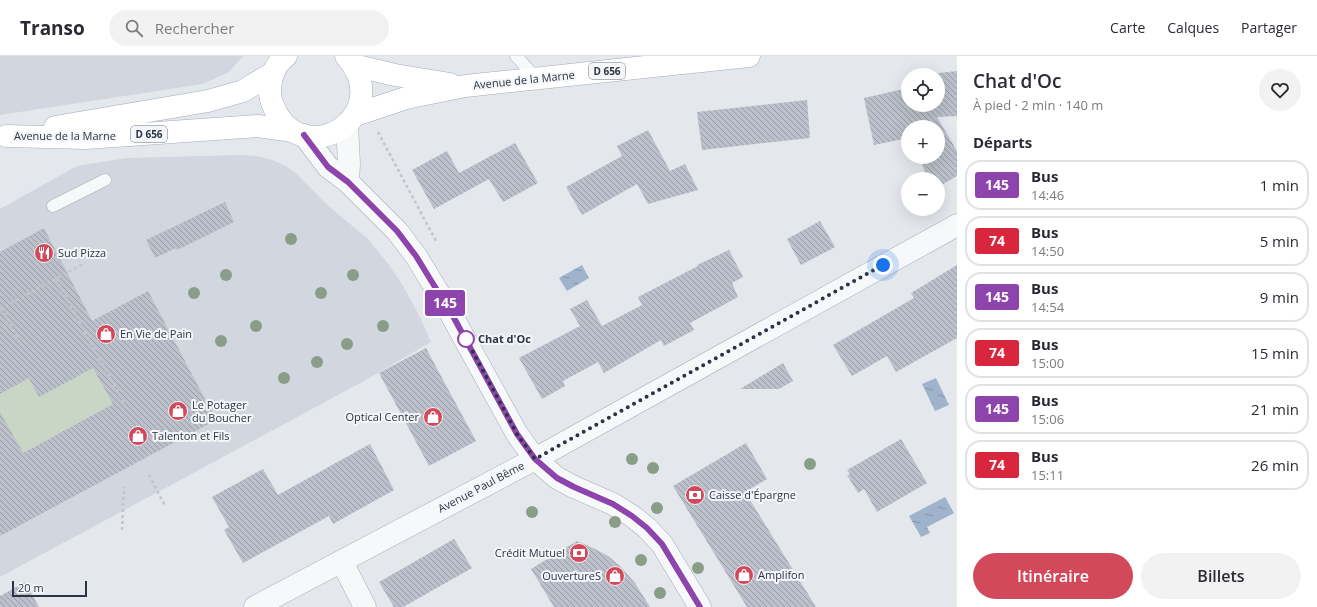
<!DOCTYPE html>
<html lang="fr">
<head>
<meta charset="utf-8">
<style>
  :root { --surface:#fff; --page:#f2f2f3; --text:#2b2b33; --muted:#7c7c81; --line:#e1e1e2; --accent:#d1495b }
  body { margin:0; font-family:"Open Sans",sans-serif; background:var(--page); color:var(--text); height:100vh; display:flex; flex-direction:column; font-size:15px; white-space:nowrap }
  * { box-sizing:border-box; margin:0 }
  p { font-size:13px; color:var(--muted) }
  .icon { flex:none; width:22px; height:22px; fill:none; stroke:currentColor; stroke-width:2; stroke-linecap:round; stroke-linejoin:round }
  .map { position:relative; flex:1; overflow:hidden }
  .side { display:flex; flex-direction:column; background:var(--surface); width:360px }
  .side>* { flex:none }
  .badge { padding:0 8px; border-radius:3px; font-size:14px; line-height:26px }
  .tools { position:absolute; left:901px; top:12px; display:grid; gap:8px }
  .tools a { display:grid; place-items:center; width:44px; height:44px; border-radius:50%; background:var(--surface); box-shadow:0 4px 16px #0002; font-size:20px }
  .scale { position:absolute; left:12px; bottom:10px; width:75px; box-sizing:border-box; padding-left:4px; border:2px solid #2b3445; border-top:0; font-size:11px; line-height:14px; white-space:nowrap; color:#2b3445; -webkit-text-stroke:3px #f4f6f9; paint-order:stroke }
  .you { position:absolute; width:20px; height:20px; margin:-10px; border:3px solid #fff; border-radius:50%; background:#1a73e8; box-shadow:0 0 0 6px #1a73e833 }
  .map>.badge { position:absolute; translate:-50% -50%; box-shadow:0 0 0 2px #fff }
  h2 { padding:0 16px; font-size:15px; line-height:36px }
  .round { display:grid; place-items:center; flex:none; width:42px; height:42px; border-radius:21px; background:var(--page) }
  .summary { display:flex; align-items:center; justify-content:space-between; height:68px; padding:0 16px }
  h1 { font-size:19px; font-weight:600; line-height:30px }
  .action { display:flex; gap:8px; margin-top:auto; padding:8px 16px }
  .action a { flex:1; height:46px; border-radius:24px; background:var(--accent); color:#fff; font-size:16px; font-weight:600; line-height:46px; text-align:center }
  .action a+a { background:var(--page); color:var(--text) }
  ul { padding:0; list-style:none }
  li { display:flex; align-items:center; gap:12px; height:50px; margin:0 8px 6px; padding:0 8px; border:2px solid var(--line); border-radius:16px }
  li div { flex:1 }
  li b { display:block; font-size:15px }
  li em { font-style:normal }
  li .badge { min-width:44px; font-weight:700; text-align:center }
  header { display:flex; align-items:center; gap:24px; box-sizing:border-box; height:56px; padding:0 20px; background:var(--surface); border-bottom:1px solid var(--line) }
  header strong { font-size:19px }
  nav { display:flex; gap:22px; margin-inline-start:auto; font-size:14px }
  .search { width:280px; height:36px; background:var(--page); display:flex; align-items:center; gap:10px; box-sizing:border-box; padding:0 14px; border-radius:22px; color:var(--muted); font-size:15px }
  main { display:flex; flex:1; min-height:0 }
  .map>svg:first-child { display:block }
  .built { fill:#d2d6de }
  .green { fill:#c9d6c5 }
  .water { fill:url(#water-ripples) }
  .building { fill:url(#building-back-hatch) }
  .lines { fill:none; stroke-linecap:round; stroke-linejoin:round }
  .service-casing { stroke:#a9aeb7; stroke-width:13 }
  .minor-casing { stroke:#a9aeb7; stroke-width:23 }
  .tertiary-casing { stroke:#a9aeb7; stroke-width:23 }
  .primary-casing { stroke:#a3abb8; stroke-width:23 }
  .path { stroke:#c2c5cb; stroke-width:2.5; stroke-dasharray:3 3; stroke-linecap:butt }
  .service { stroke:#f7f8fa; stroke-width:12 }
  .minor { stroke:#f7f8fa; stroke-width:22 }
  .tertiary { stroke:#f7f8fa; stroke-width:22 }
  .primary { stroke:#fff; stroke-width:22 }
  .tree { fill:#899d89 }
  .line-casing { stroke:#fff; stroke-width:9 }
  .line { stroke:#8e44ad; stroke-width:6 }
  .walk { stroke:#2b3445; stroke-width:4; stroke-dasharray:0 7.2 }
  .stop-dot { fill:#fff; stroke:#8e44ad; stroke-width:2 }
  .labels { text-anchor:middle; stroke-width:4; stroke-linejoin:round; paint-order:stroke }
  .shield { fill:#f4f6f9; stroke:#676e7b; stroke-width:1 }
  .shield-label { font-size:10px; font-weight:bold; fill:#2b3445 }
  .street-label { font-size:11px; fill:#2b3445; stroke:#f4f6f9 }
  .poi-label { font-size:11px; fill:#2b3445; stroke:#f4f6f9; text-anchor:start }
  .stop-label { font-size:11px; font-weight:bold; fill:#2b3445; stroke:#f4f6f9; text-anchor:start }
</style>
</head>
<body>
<header>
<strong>Transo</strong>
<div class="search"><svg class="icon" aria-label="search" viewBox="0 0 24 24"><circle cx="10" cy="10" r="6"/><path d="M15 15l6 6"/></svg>Rechercher</div>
<nav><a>Carte</a><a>Calques</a><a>Partager</a></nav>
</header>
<main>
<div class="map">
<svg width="957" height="551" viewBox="0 0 957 551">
  <defs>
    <pattern id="water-ripples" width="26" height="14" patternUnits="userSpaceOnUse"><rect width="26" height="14" fill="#9fb4cc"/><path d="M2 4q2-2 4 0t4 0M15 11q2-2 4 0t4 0" fill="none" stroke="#8293a7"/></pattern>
    <pattern id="building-back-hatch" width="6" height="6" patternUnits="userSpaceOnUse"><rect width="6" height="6" fill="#bbc0ca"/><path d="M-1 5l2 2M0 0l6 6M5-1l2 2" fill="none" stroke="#989da6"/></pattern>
  </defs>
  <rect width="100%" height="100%" fill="#e4e7ec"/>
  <g class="built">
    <path d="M0 0H243L229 16 203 28 0 59Z"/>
    <path d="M241 99 257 100 272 104 286 110 297 118 325 147 368 183 389 209 403 230 421 263 431 286 364 325 0 521V153L77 110 127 102Z"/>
  </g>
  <path class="green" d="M83 293 113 348 4 407 0 362V338Z"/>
  <g class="water">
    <path d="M582 209 589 222 567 235 559 222Z"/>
    <path d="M936 322 949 349 935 355 922 328Z"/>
    <path d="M945 441 954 457 927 471 930 477 921 481 909 460Z"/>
  </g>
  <g class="building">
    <path d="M957 15V60L937 61 957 95V120L938 131V123H928L919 101H938V71H908V82L874 89 864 42 908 32V49H938V19H921Z"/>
    <path d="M807 44 810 82 702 94 697 56Z"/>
    <path d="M648 74 670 115 685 108 698 134 648 148 637 128 582 159 566 131 622 100 617 90Z"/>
    <path d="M515 87 538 127 503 146 489 123 434 153 412 114 447 95 459 117Z"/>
    <path d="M225 146 234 166 177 194 176 192 155 202 146 184Z"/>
    <path d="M820 165 835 191 801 209 787 183Z"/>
    <path d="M44 172 92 265 148 235 216 364 0 480V356L23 397 113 348 93 312 39 341 29 322 0 338V196Z"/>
    <path d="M729 194 743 221 732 227 738 241 690 267 694 274 664 290 661 284 604 317 598 306 563 325 565 330 542 343 519 302 580 270 570 253 587 244 602 270 642 249 638 241 698 210 697 209Z"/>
    <path d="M957 209V282L896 316 887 300 852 320 833 289 914 242 911 237Z"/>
    <path d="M426 292 476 385 429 410 379 317Z"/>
    <path d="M783 307 793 325 779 333H740Z"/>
    <path d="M901 383 927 427 877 456 864 433 858 437 847 419 850 418 847 414Z"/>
    <path d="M746 387 767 423 745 436 816 551H747L673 430Z"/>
    <path d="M370 388 394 434 333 468 329 460 243 507 224 474 229 471 212 441 263 413 278 439Z"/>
    <path d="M454 483 472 512 403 551H394L379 526Z"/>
    <path d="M577 485 593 492 608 500 620 510 635 527 650 551H554L531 513Z"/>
    <path d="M25 526 39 551H0V540Z"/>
  </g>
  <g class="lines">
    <g class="service-casing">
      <g id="service">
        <path d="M516 0 536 22"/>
        <path d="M53 150 105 124"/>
      </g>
    </g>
    <g class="minor-casing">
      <g id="minor">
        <path d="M342 506 365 551"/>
        <path d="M255 551 535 403 957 169"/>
      </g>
    </g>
    <g class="tertiary-casing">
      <g id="tertiary">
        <path d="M347 68 349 108 348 126"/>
        <path d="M304 79 328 111 348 126 397 175 416 200 447 251 517 378 535 403 557 422 574 431 613 448 632 460 647 472 662 488 700 551"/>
      </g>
    </g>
    <g class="primary-casing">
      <g id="primary">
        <path d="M286 0C274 9 270 24 270 38 271 47 275 55 280 63 314 110 395 56 346 0"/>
        <path d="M353 9 395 19 450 28"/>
        <path d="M355 59 406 42 465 30 749 0"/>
        <path d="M55 71 208 45 243 35 273 17"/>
        <path d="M6 80 86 82 258 70 293 75"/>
      </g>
    </g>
    <g class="path">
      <path d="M378 76 436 185"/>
      <path d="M56 223 125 349"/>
      <path d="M2 252 20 287"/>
      <path d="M0 253 85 207"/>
      <path d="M149 419 165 450"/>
      <path d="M122 474 124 431"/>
    </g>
    <use href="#service" class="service"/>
    <use href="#minor" class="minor"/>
    <use href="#tertiary" class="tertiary"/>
    <use href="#primary" class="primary"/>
  </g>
  <g class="tree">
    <circle cx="291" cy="183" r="6"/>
    <circle cx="226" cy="219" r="6"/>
    <circle cx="353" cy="219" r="6"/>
    <circle cx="194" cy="237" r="6"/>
    <circle cx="321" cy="237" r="6"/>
    <circle cx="256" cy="270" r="6"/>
    <circle cx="383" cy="270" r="6"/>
    <circle cx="221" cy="285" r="6"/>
    <circle cx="347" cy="288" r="6"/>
    <circle cx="317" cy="306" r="6"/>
    <circle cx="284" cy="322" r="6"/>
    <circle cx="632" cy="403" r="6"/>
    <circle cx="810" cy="408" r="6"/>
    <circle cx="653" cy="412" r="6"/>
    <circle cx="657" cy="452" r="6"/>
    <circle cx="532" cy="456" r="6"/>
    <circle cx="615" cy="466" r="6"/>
    <circle cx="641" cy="504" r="6"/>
    <circle cx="698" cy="512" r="6"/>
    <circle cx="660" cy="537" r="6"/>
  </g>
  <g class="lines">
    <g class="line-casing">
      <path id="line" d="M304 79 328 111 348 126 397 175 416 200 454 262 517 378 535 403 557 422 574 431 613 448 632 460 647 472 662 488 700 551"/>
    </g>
    <use href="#line" class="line"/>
    <path class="walk" d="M466 283 517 378 535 403 883 209"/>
  </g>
  <defs>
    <g id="restaurant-disc" transform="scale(1)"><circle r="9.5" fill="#d1495b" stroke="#f4f6f9"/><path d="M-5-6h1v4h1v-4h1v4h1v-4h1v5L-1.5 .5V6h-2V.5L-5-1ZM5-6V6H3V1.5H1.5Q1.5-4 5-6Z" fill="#fff"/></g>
    <g id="shop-disc" transform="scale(1)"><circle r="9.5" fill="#d1495b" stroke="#f4f6f9"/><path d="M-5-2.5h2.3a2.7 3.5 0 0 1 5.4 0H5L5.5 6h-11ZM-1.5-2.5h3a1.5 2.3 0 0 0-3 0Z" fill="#fff"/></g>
    <g id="bank-disc" transform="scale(1)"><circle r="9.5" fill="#d1495b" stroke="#f4f6f9"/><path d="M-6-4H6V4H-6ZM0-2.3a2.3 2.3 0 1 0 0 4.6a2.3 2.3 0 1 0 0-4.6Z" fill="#fff"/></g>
  </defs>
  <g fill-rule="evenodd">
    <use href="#restaurant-disc" x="44" y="197"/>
    <use href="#shop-disc" x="106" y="278"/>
    <use href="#shop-disc" x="178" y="355"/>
    <use href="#shop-disc" x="433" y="361"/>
    <use href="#shop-disc" x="138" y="380"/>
    <use href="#bank-disc" x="695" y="439"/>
    <use href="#bank-disc" x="579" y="497"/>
    <use href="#shop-disc" x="744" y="519"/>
    <use href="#shop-disc" x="615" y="520"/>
  </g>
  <circle class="stop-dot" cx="466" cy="283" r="8"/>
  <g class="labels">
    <g class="shield">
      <rect x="589" y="7" width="36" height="16" rx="3"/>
      <rect x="131" y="70" width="36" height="16" rx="3"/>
    </g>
    <g class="shield-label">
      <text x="607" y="19">D 656</text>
      <text x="149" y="82">D 656</text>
    </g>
    <g class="street-label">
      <text transform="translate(524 24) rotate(-6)" y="4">Avenue de la Marne</text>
      <text x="65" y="84">Avenue de la Marne</text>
      <text transform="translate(481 431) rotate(-28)" y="4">Avenue Paul Bême</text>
    </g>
    <g class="poi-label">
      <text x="58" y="201">Sud Pizza</text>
      <text x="120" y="282">En Vie de Pain</text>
      <text x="192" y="353">Le Potager<tspan x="192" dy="13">du Boucher</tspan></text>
      <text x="419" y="365" text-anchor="end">Optical Center</text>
      <text x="152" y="384">Talenton et Fils</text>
      <text x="709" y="443">Caisse d'Épargne</text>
      <text x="565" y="501" text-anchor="end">Crédit Mutuel</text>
      <text x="758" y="523">Amplifon</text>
      <text x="601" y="524" text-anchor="end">OuvertureS</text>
    </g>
    <g class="stop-label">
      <text x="478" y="287">Chat d'Oc</text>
    </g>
  </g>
</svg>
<div class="tools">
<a><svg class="icon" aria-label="locate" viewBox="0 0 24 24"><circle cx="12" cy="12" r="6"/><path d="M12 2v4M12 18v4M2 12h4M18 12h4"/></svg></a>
<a>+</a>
<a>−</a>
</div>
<div class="scale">20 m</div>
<div class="you" style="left:883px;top:209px"></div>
<b class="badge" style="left:445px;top:247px;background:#8e44ad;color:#fff">145</b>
</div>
<section class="side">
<div class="summary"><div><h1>Chat d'Oc</h1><p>À pied · 2 min · 140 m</p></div><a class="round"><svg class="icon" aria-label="heart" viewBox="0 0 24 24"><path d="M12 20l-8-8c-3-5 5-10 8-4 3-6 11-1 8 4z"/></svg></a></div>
<h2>Départs</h2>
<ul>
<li><span class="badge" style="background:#8e44ad;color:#fff">145</span><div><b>Bus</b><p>14:46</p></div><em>1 min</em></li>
<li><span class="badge" style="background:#d7263d;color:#fff">74</span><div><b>Bus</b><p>14:50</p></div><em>5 min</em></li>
<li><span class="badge" style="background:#8e44ad;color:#fff">145</span><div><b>Bus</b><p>14:54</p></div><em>9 min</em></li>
<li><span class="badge" style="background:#d7263d;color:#fff">74</span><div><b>Bus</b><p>15:00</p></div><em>15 min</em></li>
<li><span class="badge" style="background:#8e44ad;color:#fff">145</span><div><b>Bus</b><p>15:06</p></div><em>21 min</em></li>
<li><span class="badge" style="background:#d7263d;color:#fff">74</span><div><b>Bus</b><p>15:11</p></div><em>26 min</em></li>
</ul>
<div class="action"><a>Itinéraire</a><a>Billets</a></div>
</section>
</main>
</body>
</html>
